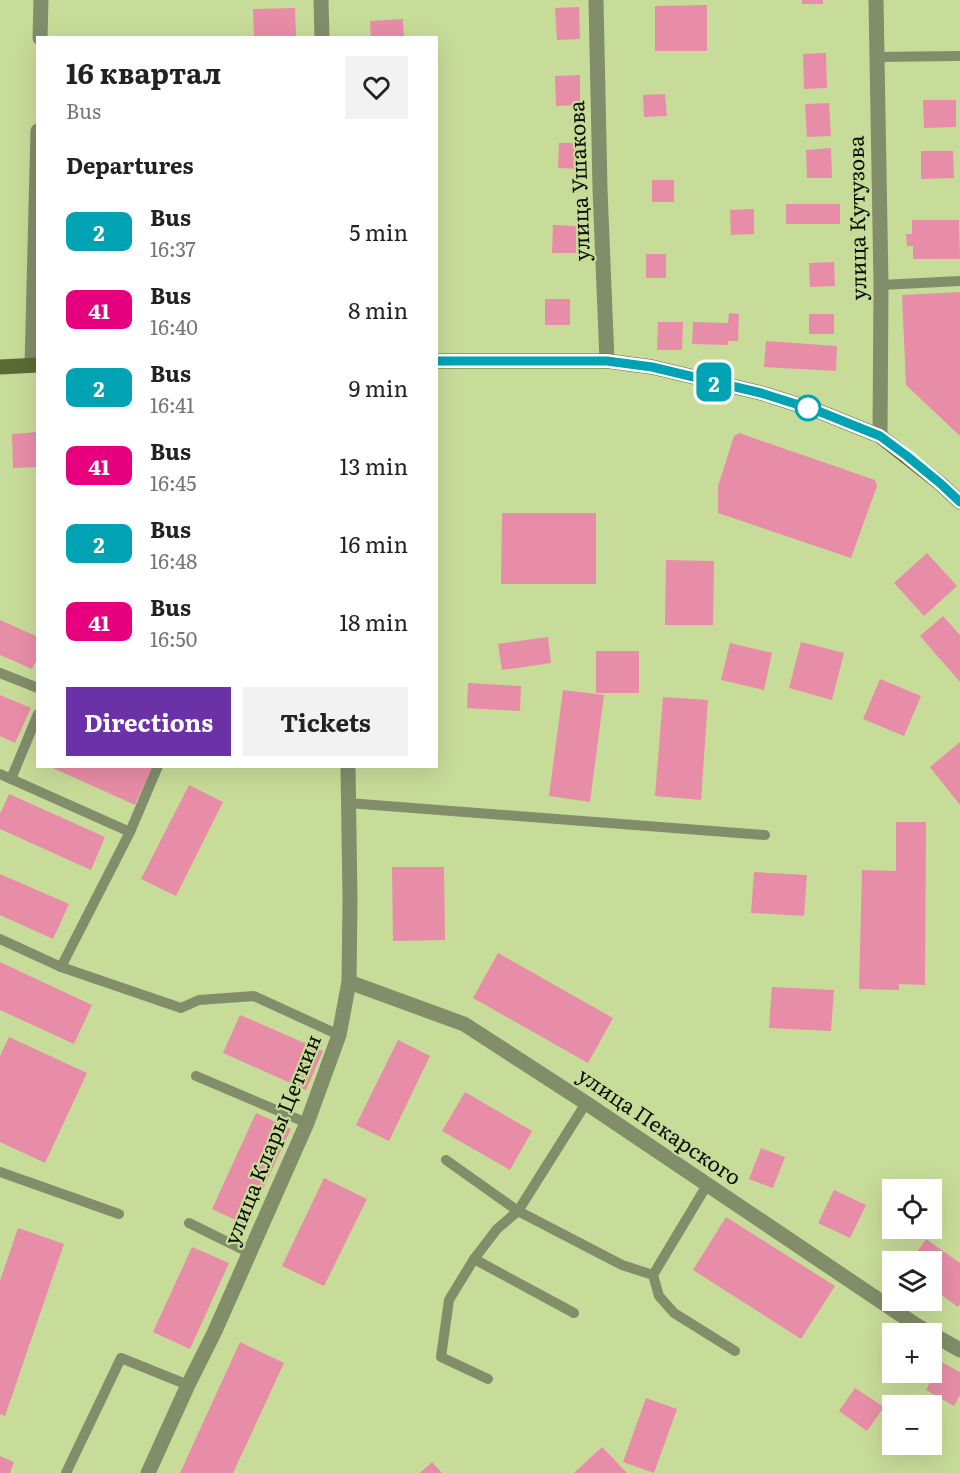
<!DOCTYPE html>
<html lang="en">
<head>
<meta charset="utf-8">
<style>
  :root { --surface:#fff; --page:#f2f2f2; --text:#222; --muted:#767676; --accent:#6b31a7 }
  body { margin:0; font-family:Literata,serif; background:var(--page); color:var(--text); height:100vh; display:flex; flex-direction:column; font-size:22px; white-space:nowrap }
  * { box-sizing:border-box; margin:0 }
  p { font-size:20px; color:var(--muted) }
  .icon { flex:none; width:33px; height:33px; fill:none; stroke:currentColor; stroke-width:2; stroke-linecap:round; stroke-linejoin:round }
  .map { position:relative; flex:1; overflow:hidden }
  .side { position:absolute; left:36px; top:36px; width:402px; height:732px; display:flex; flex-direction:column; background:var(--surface); border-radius:0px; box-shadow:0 6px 24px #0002 }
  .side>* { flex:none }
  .badge { padding:0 12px; border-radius:9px; font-size:21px; line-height:39px }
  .buttons { position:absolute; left:882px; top:1179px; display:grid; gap:12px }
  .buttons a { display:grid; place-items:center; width:60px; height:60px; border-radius:0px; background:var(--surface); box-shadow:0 6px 24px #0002; font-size:30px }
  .map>.badge { position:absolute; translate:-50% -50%; box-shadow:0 0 0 3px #fff }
  h2 { padding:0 30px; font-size:22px; line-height:54px }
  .round { display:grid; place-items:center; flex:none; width:63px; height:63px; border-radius:0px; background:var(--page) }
  .summary { display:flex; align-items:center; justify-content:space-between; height:102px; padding:0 30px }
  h1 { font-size:28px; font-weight:700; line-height:45px }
  .action { display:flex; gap:12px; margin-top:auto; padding:12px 30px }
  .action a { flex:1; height:69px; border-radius:0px; background:var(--accent); color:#fff; font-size:24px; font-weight:700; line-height:69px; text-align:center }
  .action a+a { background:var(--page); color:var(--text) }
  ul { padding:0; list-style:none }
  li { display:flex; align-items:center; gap:18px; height:78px; padding:0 30px }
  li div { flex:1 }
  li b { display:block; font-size:22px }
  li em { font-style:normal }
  li .badge { min-width:66px; font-weight:700; text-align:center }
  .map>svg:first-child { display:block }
  .building { fill:#e88da7 }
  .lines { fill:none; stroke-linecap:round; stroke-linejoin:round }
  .service { stroke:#828d6a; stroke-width:10 }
  .minor { stroke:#828d6a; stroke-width:15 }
  .secondary { stroke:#5c6b36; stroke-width:15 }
  .line-casing { stroke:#fff; stroke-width:14 }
  .line { stroke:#00a3b4; stroke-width:9 }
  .stop-dot { fill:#fff; stroke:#00a3b4; stroke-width:3 }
  .labels { text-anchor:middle; stroke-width:4.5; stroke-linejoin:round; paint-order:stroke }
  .street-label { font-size:21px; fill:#0c1200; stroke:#c8dc99 }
</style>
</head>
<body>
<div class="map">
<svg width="960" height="1473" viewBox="0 0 960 1473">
  <rect width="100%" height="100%" fill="#c8dc99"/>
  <g class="building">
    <rect x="802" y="0" width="21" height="4"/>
    <path d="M707 5V51H655V6Z"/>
    <path d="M579 7 580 39 557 40 555 8Z"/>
    <path d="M295 8 296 36 254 37 253 9Z"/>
    <path d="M403 19 404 38H371L370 21Z"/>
    <path d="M826 53 827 88 804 89 803 54Z"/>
    <path d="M580 75V105L556 106 555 76Z"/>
    <path d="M665 94 667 116 644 117 643 95Z"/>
    <path d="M923 100H956V127L924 128Z"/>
    <path d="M829 103 831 136 807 137 805 104Z"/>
    <path d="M559 143H581L580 169 558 168Z"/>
    <path d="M831 148 832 178H807L806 150Z"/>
    <path d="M921 151H953L954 178 921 179Z"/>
    <rect x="652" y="180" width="22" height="22"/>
    <rect x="786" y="204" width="54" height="20"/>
    <path d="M754 209V234L731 235 730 210Z"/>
    <path d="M912 220H959L960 259H913V246H907L906 234H912Z"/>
    <path d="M553 225 576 226V253H552Z"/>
    <rect x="646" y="254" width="20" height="24"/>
    <path d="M834 262 835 286 810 287 809 263Z"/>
    <path d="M960 292V436L906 385 902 295Z"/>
    <rect x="545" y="299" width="25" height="26"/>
    <path d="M729 313 739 314 738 341H728V345L692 344 693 322 728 323Z"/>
    <rect x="809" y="314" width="25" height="20"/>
    <path d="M658 322H683L682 350H657Z"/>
    <path d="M766 341 837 346 836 371 764 367Z"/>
    <path d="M38 432V467L13 468 12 434Z"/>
    <path d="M739 433 875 480 877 486 851 558 718 513V486L734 436Z"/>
    <path d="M502 513H596V584H501Z"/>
    <path d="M927 553 957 586 924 616 894 583Z"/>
    <path d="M666 560 714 561 713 625H665Z"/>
    <path d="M943 616 960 635V682L920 636Z"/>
    <path d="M0 620 38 637V657L32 669 0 655Z"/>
    <path d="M548 637 551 663 502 670 498 644Z"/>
    <path d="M801 642 844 653 832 700 789 688Z"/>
    <path d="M730 643 772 653 764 690 721 680Z"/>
    <rect x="596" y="651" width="43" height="42"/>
    <path d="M880 679 921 696 904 736 863 719Z"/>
    <path d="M468 683 521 686 520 711 467 708Z"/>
    <path d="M563 690 604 695 590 802 549 796Z"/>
    <path d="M0 695 31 708 15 743 0 736Z"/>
    <path d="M663 697 708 700 701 800 655 796Z"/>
    <path d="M960 742V805L930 767Z"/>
    <path d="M54 766H153L135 805 53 768Z"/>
    <path d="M189 785 223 802 176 896 141 879Z"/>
    <path d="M9 794 105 837 91 870 0 829V814Z"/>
    <path d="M896 822H926L925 985 899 984V990L859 989 862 870 896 871Z"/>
    <path d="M392 867H444L445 940 393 941Z"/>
    <path d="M754 872 807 875 804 916 751 913Z"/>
    <path d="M0 874 69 904 53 939 0 915Z"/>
    <path d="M498 953 613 1018 588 1063 473 998Z"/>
    <path d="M0 962 92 1005 74 1044 0 1010Z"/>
    <path d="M772 987 834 990 831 1031 769 1028Z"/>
    <path d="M240 1015 323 1051 306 1090 223 1053Z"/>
    <path d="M9 1037 87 1073 45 1163 0 1142V1056Z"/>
    <path d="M398 1040 430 1056 389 1141 356 1125Z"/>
    <path d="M465 1092 532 1131 510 1170 442 1131Z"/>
    <path d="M256 1113 291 1129 246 1225 212 1209Z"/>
    <path d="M761 1148 785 1157 773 1188 749 1179Z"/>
    <path d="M324 1178 367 1199 324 1286 282 1266Z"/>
    <path d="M834 1190 866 1205 850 1238 818 1223Z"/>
    <path d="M726 1217 835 1286 801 1339 693 1270Z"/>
    <path d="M18 1228 64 1244 5 1416 0 1414V1281Z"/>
    <path d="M926 1239 960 1263V1304L958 1307 932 1288V1262H910Z"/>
    <path d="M192 1247 229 1263 190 1349 153 1332Z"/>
    <path d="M240 1342 284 1363 233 1473H180Z"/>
    <path d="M941 1362 960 1372V1395L954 1406 926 1390Z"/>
    <path d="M855 1388 884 1407 867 1431 839 1411Z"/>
    <path d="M646 1398 677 1409 654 1473 623 1462Z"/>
    <path d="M602 1447 627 1473H574Z"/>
    <path d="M0 1456 14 1462 10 1473H0Z"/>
    <path d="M432 1462 442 1473H420Z"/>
  </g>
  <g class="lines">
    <g class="service">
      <path d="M877 57 959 56"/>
      <path d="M881 285 960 281"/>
      <path d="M0 673 38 688"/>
      <path d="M0 774 130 832 158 766"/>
      <path d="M11 779 38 714"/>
      <path d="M348 803 765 835"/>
      <path d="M0 939 61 967 181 1008 199 1000 254 996 339 1035"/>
      <path d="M61 967 130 832"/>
      <path d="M196 1076 307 1123"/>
      <path d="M586 1103 518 1211 622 1265 653 1275 707 1185"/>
      <path d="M446 1160 518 1211 497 1229 474 1259 449 1300 441 1357 488 1379"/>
      <path d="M0 1172 119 1214"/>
      <path d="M189 1223 250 1253"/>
      <path d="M474 1259 574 1313"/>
      <path d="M653 1275 659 1296 674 1313 735 1351"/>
      <path d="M66 1473 121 1358 188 1385"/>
    </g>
    <g class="minor">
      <path d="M321 0 322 38"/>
      <path d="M596 0 600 189 607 361"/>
      <path d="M876 0 881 285 880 436"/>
      <path d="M40 38 41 0"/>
      <path d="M32 365 38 131"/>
      <path d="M349 982 464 1024 586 1103 916 1325 931 1334"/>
      <path d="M932 1334 960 1350"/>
      <path d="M148 1473 188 1385 215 1331 307 1123 339 1035 349 982 350 900 348 766"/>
    </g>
    <g class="secondary">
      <path d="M436 361H607L652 367 761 393 818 411 880 436 941 484 960 502"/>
      <path d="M0 367 38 365"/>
    </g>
  </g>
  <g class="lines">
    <g class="line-casing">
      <path id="line" d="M436 361H607L652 367 761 393 818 411 880 436 907 456 941 484 960 502"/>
    </g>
    <use href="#line" class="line"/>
  </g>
  <circle class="stop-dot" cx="808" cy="408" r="12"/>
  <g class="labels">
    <g class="street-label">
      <text transform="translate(580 181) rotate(-92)" y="7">улица Ушакова</text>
      <text transform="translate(858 218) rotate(-91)" y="7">улица Кутузова</text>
      <text transform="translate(659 1127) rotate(34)" y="7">улица Пекарского</text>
      <text transform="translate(273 1140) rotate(-68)" y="7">улица Клары Цеткин</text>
    </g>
  </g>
</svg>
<div class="buttons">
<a><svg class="icon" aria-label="locate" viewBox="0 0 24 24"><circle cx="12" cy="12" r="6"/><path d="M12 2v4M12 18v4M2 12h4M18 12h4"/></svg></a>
<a><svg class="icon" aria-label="layers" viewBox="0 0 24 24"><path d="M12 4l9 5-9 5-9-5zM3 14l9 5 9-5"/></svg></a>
<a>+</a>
<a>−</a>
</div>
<b class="badge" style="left:714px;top:382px;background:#00a3b4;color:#fff">2</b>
<section class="side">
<div class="summary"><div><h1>16 квартал</h1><p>Bus</p></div><a class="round"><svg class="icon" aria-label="heart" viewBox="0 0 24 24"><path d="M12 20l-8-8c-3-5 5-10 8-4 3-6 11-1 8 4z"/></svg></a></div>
<h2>Departures</h2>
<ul>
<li><span class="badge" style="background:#00a3b4;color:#fff">2</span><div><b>Bus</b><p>16:37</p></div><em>5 min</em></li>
<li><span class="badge" style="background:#e6007e;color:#fff">41</span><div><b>Bus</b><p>16:40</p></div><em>8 min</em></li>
<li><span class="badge" style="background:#00a3b4;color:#fff">2</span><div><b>Bus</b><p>16:41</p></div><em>9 min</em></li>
<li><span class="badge" style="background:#e6007e;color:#fff">41</span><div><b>Bus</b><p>16:45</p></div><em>13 min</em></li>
<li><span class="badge" style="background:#00a3b4;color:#fff">2</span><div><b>Bus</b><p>16:48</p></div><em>16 min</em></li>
<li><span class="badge" style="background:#e6007e;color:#fff">41</span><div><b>Bus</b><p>16:50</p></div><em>18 min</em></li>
</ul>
<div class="action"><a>Directions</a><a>Tickets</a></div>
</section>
</div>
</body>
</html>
